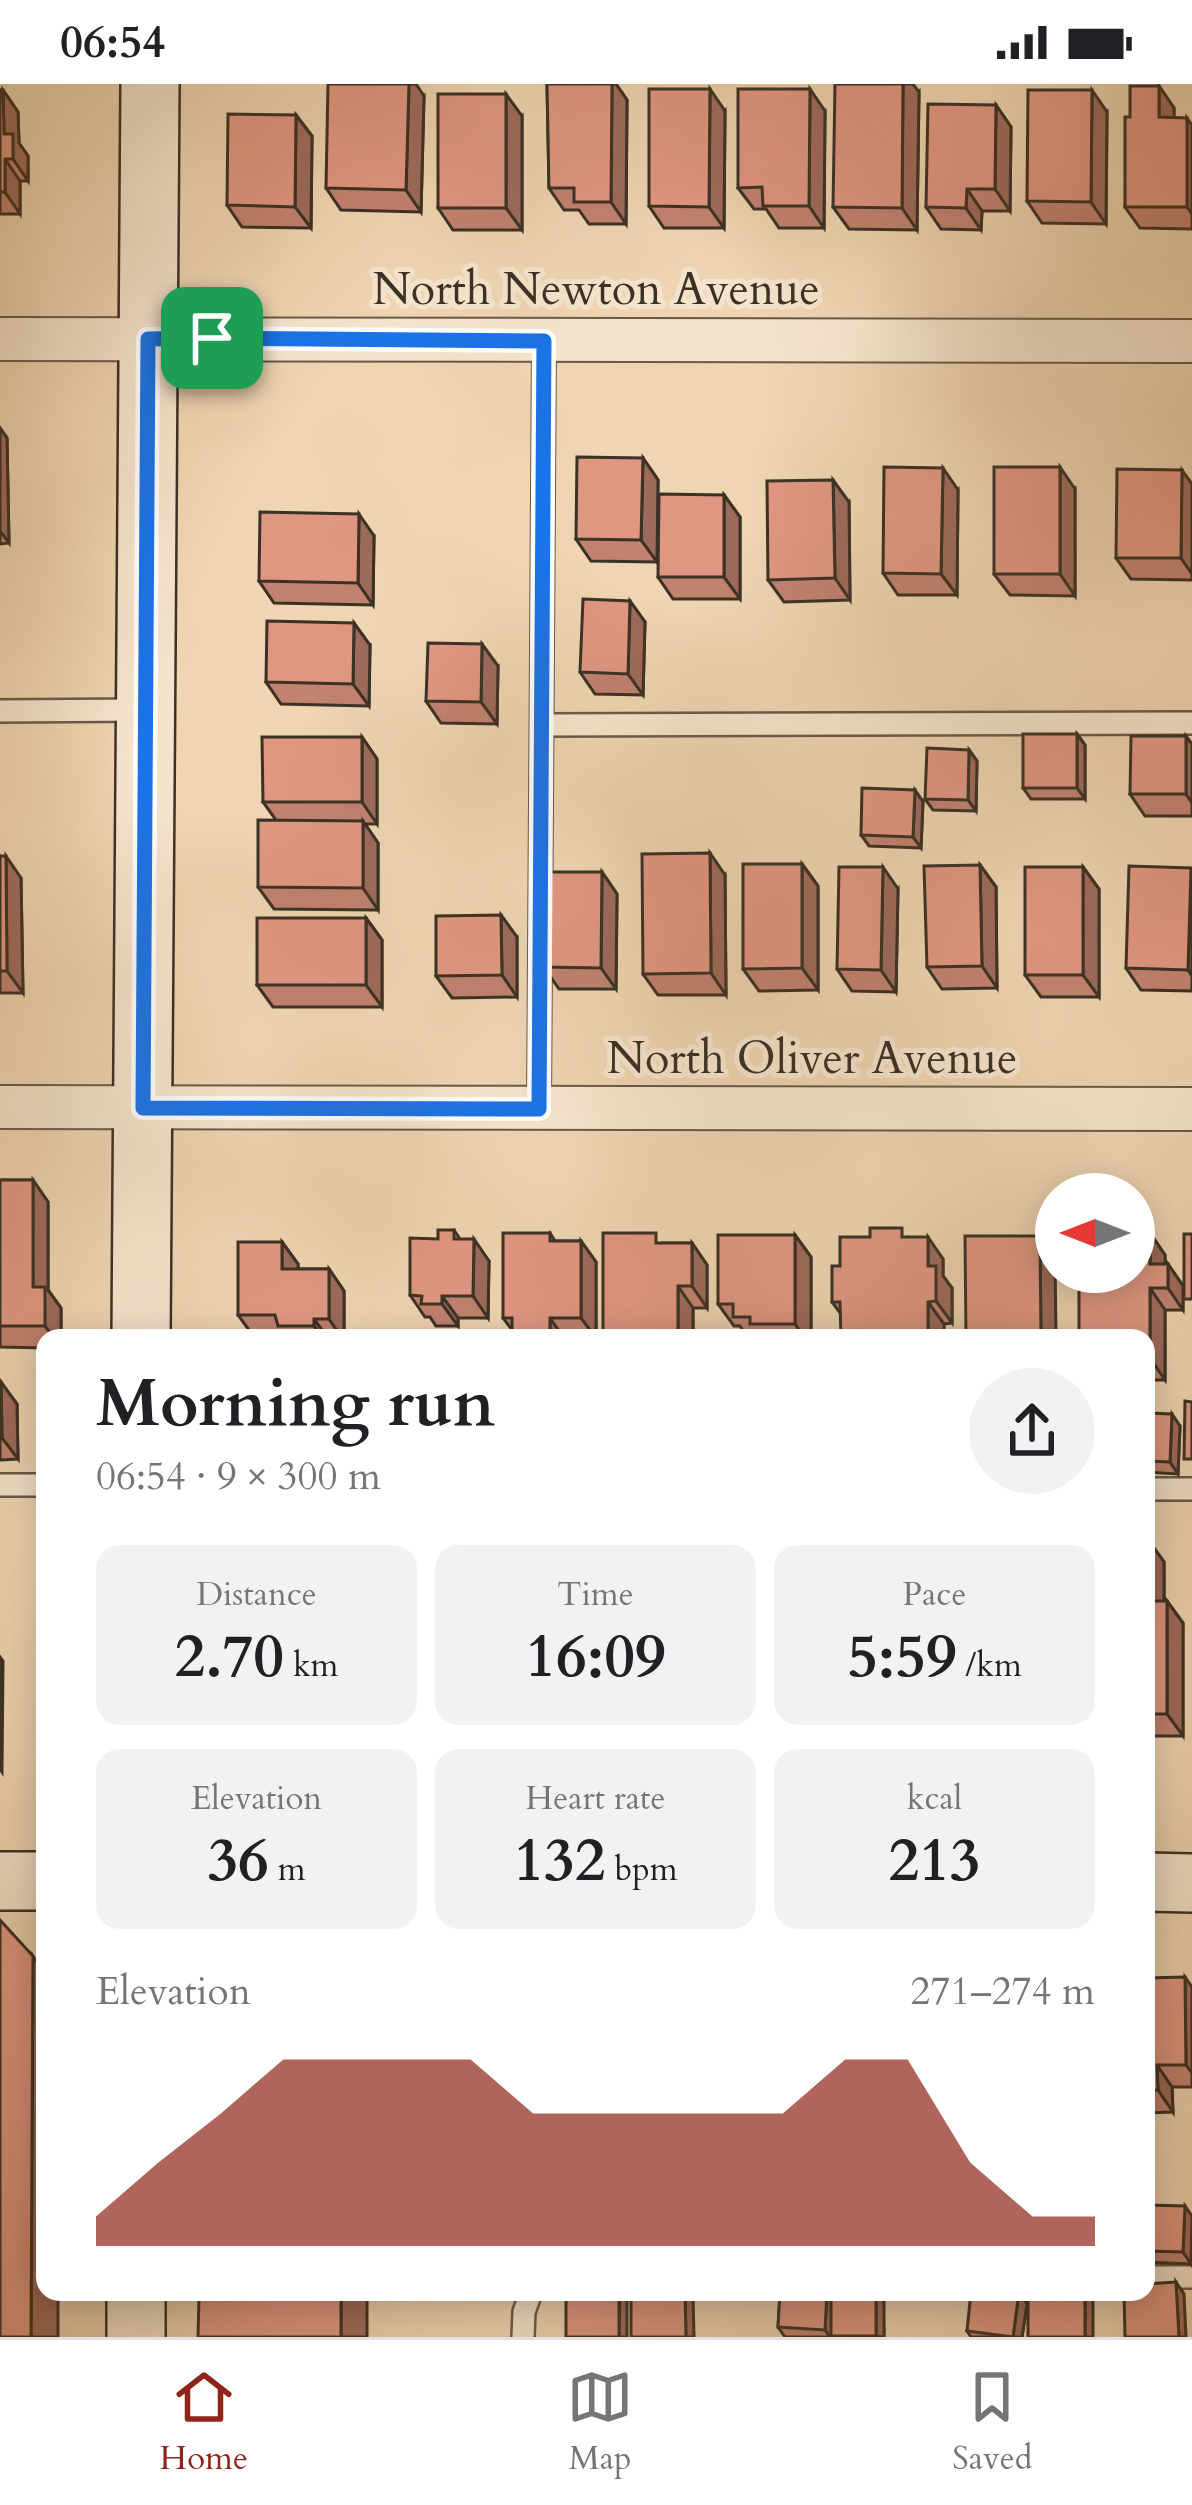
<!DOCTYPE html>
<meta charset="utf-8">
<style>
body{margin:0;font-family:Cardo,serif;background:#f2f2f2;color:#202124;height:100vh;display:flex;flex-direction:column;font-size:45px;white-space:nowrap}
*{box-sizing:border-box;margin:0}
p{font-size:39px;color:#757577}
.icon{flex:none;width:66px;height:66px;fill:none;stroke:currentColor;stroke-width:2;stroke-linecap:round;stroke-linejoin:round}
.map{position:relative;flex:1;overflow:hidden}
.details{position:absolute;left:36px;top:1245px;width:1119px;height:972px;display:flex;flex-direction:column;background:#fff;border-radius:24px;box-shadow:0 6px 30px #0003}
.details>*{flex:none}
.needle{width:78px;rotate:270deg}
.buttons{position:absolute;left:1035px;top:1089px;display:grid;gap:24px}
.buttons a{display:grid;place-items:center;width:120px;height:120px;border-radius:50%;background:#fff;box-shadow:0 6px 30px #0003;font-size:60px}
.pin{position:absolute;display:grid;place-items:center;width:102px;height:102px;color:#fff;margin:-51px;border-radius:24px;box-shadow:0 6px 18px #0006}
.round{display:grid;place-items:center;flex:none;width:126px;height:126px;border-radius:63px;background:#f2f2f2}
.summary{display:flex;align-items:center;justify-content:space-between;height:204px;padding:0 60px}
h1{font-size:66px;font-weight:600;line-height:90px}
.metrics{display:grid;grid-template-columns:repeat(3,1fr);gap:18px;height:204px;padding:12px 60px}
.metrics div{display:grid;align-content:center;border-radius:24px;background:#f2f2f2;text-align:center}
.metrics b{font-size:60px;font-weight:600}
.metrics small{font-size:33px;font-weight:400}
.metrics p{font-size:33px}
.chart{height:336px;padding:24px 60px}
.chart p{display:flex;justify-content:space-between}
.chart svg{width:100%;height:216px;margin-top:12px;fill:#8f2418;opacity:.7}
.status{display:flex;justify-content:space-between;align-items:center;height:84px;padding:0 60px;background:#fff;direction:ltr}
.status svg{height:33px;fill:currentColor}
.tab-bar{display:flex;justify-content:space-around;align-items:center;height:168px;border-top:3px solid #e0e0e0;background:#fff;font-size:33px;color:#757577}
.tab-bar a{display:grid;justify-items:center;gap:6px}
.tab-bar .selected{color:#8f2418}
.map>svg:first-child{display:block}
</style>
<div class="status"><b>06:54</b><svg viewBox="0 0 49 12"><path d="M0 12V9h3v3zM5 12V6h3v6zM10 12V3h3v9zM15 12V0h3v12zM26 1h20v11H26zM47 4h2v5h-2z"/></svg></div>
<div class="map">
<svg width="1192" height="2253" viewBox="0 0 1192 2253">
<rect width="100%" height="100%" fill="#efd5b2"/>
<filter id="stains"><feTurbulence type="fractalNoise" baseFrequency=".00167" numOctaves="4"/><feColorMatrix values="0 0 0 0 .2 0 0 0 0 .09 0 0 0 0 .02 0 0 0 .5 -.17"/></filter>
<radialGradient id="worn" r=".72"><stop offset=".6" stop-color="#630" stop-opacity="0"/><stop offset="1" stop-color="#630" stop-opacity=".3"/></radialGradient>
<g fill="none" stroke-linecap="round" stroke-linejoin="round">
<!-- lane casing -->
<g stroke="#685a48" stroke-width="26">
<path id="lane" d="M 0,627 L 143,626
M 542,641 L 1192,639
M 539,1025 L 544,257
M 0,1401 L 45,1401
M 1146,1405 L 1192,1405
M 1146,2193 L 1192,2193
M 523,2253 L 524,2228 L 531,2208"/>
</g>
<!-- street casing -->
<g stroke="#685a48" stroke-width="46">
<path id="street" d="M 0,255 L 1192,257
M 0,1023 L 1192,1025"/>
</g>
<!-- secondary casing -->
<g stroke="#3b3124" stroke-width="62">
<path id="secondary" d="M 141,1254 L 150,0
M 0,1797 L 45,1797
M 1146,1798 L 1192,1799
M 136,2253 L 136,2208"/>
</g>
<!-- lane -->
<use href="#lane" stroke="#f5e4cd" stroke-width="21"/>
<!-- street -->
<use href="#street" stroke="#f5e4cd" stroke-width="42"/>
<!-- secondary -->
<use href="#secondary" stroke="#f5e4cd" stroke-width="57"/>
</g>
<!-- wall -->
<path fill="#c18270" stroke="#3b3124" stroke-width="3" d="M 547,0 L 616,0 L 627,16 L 626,140 L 589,140 L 579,126 L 564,126 L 549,104 Z
M 1159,2 L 1174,24 L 1174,33 L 1192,41 L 1192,145 L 1140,144 L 1125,123 L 1130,33 Z
M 0,6 L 3,6 L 18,28 L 19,59 L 28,72 L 28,97 L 20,97 L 20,130 L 0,130 Z
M 919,8 L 917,146 L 849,145 L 833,123 Z
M 424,12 L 421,128 L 341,126 L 326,104 Z
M 996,21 L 1011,43 L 1010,127 L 982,127 L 981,146 L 941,145 L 926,123 Z
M 725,27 L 724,144 L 664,144 L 649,122 Z
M 825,27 L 824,144 L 779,144 L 766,125 L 754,125 L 738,104 Z
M 1107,28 L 1106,140 L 1042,139 L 1027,117 Z
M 296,31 L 312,52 L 311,144 L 242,143 L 227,121 Z
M 522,32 L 522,146 L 453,146 L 438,124 Z
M 0,344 L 7,354 L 9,459 L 0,460 Z
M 643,374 L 658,396 L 657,478 L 591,477 L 576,455 Z
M 1192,400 L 1192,496 L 1131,495 L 1116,474 Z
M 1075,405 L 1075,512 L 1010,511 L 994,490 Z
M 958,406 L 957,511 L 898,511 L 883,489 Z
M 724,411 L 740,433 L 740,515 L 673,515 L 658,493 Z
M 849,418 L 850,516 L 784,518 L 768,496 Z
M 374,452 L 373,521 L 274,519 L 259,497 Z
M 630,517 L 645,538 L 643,611 L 595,610 L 580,588 Z
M 370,561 L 369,622 L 281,620 L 266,598 Z
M 498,582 L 497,640 L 441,639 L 426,617 Z
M 1077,650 L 1085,661 L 1085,715 L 1031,715 L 1023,704 Z
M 362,653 L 377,675 L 377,740 L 365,740 L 378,759 L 378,826 L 274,825 L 258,803 L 276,736 L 263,718 Z
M 1192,660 L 1192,732 L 1145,732 L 1130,710 Z
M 969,666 L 977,677 L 976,727 L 933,726 L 925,715 Z
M 915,706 L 923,718 L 921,764 L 869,762 L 861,751 Z
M 0,772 L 21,794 L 23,909 L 0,909 Z
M 802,780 L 818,802 L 818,906 L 759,907 L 743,885 Z
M 980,781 L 996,803 L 997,904 L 942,905 L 927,883 Z
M 1083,783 L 1099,805 L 1099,913 L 1041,913 L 1025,891 Z
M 1192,786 L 1192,907 L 1141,906 L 1126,884 Z
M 602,788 L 617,810 L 616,905 L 559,905 L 544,883 Z
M 725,791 L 726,911 L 658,911 L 643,890 Z
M 898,805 L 896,908 L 852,907 L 837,885 Z
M 366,834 L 382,856 L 382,923 L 273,923 L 257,901 Z
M 517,853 L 517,913 L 452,914 L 436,892 Z
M 0,1096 L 33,1096 L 48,1118 L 48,1206 L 61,1224 L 61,1254 L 45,1254 L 45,1264 L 0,1263 Z
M 454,1146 L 460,1155 L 489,1177 L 488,1234 L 458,1234 L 458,1242 L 436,1242 L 430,1233 L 425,1233 L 410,1211 L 438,1155 Z
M 550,1149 L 555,1157 L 581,1157 L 596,1178 L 596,1254 L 512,1254 L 512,1246 L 503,1234 Z
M 1150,1149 L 1165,1171 L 1165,1180 L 1168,1180 L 1183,1202 L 1183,1226 L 1165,1226 L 1165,1296 L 1146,1296 Z
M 795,1151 L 811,1173 L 811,1254 L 748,1254 L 740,1242 L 734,1242 L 718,1220 Z
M 908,1153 L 943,1175 L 943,1192 L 952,1204 L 952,1239 L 944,1240 L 944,1254 L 840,1229 L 832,1218 L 840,1182 Z
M 282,1158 L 298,1180 L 298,1185 L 329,1185 L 344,1207 L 344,1254 L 254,1253 L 238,1231 Z
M 663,1159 L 692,1159 L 707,1181 L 707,1224 L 693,1224 L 693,1254 Z
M 0,1298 L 17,1320 L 18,1375 L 0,1376 Z
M 1146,1329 L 1180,1342 L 1178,1390 L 1146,1388 Z
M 1146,1457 L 1149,1457 L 1164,1478 L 1164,1517 L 1167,1517 L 1183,1539 L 1183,1652 L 1146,1652 Z
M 1146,1894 L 1192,1903 L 1192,2003 L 1172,2003 L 1173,2028 L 1146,2029 Z
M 1146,2121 L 1192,2132 L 1191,2180 L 1146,2178 Z
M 780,2208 L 883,2208 L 884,2253 L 785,2253 L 778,2243 Z
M 1027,2220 L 1022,2253 L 971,2253 L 967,2247 Z"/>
<!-- shaded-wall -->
<path fill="#9d6a5b" stroke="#3b3124" stroke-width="3" d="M 409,0 L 416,0 L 424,12 L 421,128 L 406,106 Z
M 612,0 L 616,0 L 627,16 L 626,140 L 611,118 Z
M 903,0 L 913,0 L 919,8 L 917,146 L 902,124 Z
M 1159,2 L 1174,24 L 1174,55 L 1159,33 Z
M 710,5 L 725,27 L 724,144 L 709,123 Z
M 810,5 L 825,27 L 824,144 L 809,122 Z
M 3,6 L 18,28 L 19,59 L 28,72 L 28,97 L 13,75 L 4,50 Z
M 1092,6 L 1107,28 L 1106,140 L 1091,118 Z
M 506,10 L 522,32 L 522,146 L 506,124 Z
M 996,21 L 1011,43 L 1010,127 L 995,105 Z
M 296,31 L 312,52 L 311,144 L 295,123 Z
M 1187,34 L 1192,41 L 1192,130 L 1187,123 Z
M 5,75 L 20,97 L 20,130 L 5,108 Z
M 967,105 L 982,127 L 981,146 L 966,124 Z
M 0,344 L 7,354 L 9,459 L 0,447 Z
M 643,374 L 658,396 L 657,478 L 641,456 Z
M 1060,383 L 1075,405 L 1075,512 L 1060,490 Z
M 943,384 L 958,406 L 957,511 L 941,490 Z
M 1182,386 L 1192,400 L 1192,490 L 1181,474 Z
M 833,396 L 849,418 L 850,516 L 835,494 Z
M 724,411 L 740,433 L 740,515 L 724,493 Z
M 359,430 L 374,452 L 373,521 L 358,499 Z
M 630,517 L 645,538 L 643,611 L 628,590 Z
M 354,539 L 370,561 L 369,622 L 353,600 Z
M 482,560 L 498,582 L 497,640 L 481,618 Z
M 1077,650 L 1085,661 L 1085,715 L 1077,704 Z
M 1186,652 L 1192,660 L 1192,719 L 1186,710 Z
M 362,653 L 377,675 L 377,740 L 362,718 Z
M 969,666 L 977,677 L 976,727 L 968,716 Z
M 915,706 L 923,718 L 921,764 L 913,753 Z
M 363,737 L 378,759 L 378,826 L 363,804 Z
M 710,769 L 725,791 L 726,911 L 711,889 Z
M 6,772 L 21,794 L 23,909 L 7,887 Z
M 802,780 L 818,802 L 818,906 L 802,884 Z
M 980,781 L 996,803 L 997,904 L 982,882 Z
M 883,783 L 898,805 L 896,908 L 881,886 Z
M 1083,783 L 1099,805 L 1099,913 L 1083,891 Z
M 1191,784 L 1192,786 L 1192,892 L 1188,886 Z
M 602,788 L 617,810 L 616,905 L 601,884 Z
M 501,831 L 517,853 L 517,913 L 502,891 Z
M 366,834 L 382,856 L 382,923 L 366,901 Z
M 33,1096 L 48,1118 L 48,1206 L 61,1224 L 61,1254 L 54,1254 L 45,1242 L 33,1203 Z
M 1150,1149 L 1165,1171 L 1165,1202 L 1150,1180 Z
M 795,1151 L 811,1173 L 811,1254 L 805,1254 L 795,1240 Z
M 1040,1152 L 1055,1173 L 1056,1254 L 1041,1254 Z
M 928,1153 L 943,1175 L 943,1192 L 952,1204 L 952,1239 L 936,1217 L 928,1182 Z
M 474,1155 L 489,1177 L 488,1234 L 473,1212 Z
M 581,1157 L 596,1178 L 596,1254 L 581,1234 Z
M 282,1158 L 298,1180 L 298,1207 L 282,1185 Z
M 692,1159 L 707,1181 L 707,1224 L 692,1202 Z
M 1168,1180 L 1183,1202 L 1183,1226 L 1168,1204 Z
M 329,1185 L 344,1207 L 344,1254 L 342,1254 L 329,1235 Z
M 678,1202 L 693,1224 L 693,1254 L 678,1254 Z
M 1150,1204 L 1165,1226 L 1165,1296 L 1150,1274 Z
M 442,1212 L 458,1234 L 458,1242 L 442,1220 Z
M 928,1218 L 944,1240 L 944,1254 L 928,1254 Z
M 550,1234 L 564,1254 L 550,1254 Z
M 314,1235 L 328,1254 L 323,1254 L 314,1242 Z
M 1,1298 L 17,1320 L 18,1375 L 2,1354 Z
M 1172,1330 L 1180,1342 L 1178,1390 L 1170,1378 Z
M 1149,1457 L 1164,1478 L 1164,1539 L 1149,1517 Z
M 1167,1517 L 1183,1539 L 1183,1652 L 1167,1630 Z
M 0,1573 L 3,1577 L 2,1688 L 0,1685 Z
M 33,1872 L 45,1890 L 45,2208 L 58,2208 L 58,2253 L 31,2253 Z
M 1185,1893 L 1192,1903 L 1192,1989 L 1186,1981 Z
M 1157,1981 L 1172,2003 L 1173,2028 L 1158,2006 Z
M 1185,2122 L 1192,2132 L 1191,2180 L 1183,2168 Z
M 1176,2198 L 1184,2210 L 1186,2253 L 1179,2253 Z
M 341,2208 L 367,2208 L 367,2253 L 341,2253 Z
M 620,2208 L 627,2218 L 627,2253 L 619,2253 Z
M 685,2208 L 690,2208 L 693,2212 L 694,2253 L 686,2253 Z
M 827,2208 L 834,2208 L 833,2252 L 830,2253 L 825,2246 Z
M 876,2208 L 883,2208 L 884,2210 L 884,2253 L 876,2252 Z
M 1019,2208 L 1027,2220 L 1022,2253 L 1013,2253 Z
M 1085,2208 L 1089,2208 L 1093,2214 L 1093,2253 L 1085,2253 Z"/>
<!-- building -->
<path fill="#e09782" stroke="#3b3124" stroke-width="3" d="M 328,0 L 409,0 L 406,106 L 326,104 Z
M 547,0 L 612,0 L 611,118 L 574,118 L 574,104 L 549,104 Z
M 835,0 L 903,0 L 902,124 L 833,123 Z
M 1130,2 L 1159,2 L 1159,33 L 1187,34 L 1187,123 L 1125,123 L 1125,33 L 1130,33 Z
M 649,5 L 710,5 L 709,123 L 649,122 Z
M 738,5 L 810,5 L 809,122 L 763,122 L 762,103 L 738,104 Z
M 0,6 L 3,6 L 4,50 L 13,50 L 13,75 L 5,75 L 5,108 L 0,108 Z
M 1028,6 L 1092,6 L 1091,118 L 1027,117 Z
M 438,10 L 506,10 L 506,124 L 438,124 Z
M 928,20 L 996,21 L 995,105 L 967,105 L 966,124 L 926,123 Z
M 228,30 L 296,31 L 295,123 L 227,121 Z
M 577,373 L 643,374 L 641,456 L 576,455 Z
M 884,383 L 943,384 L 941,490 L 883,489 Z
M 994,383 L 1060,383 L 1060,490 L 994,490 Z
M 1117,385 L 1182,386 L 1181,474 L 1116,474 Z
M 833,396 L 835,494 L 768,496 L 767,397 Z
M 659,410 L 724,411 L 724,493 L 658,493 Z
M 260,428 L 359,430 L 358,499 L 259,497 Z
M 583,515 L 630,517 L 628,590 L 580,588 Z
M 267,537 L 354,539 L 353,600 L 266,598 Z
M 428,559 L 482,560 L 481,618 L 426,617 Z
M 1023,650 L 1077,650 L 1077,704 L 1023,704 Z
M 1131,652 L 1186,652 L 1186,710 L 1130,710 Z
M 262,653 L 362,653 L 362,718 L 263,718 Z
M 927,664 L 969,666 L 968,716 L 925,715 Z
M 862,704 L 915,706 L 913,753 L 861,751 Z
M 258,736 L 363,737 L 363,804 L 258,803 Z
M 710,769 L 711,889 L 643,890 L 642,770 Z
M 0,772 L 6,772 L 7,887 L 0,887 Z
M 743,780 L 802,780 L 802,884 L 743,885 Z
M 980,781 L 982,882 L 927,883 L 924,782 Z
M 1129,782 L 1191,784 L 1188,886 L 1126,884 Z
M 839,783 L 883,783 L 881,886 L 837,885 Z
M 1025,783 L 1083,783 L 1083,891 L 1025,891 Z
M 544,788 L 602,788 L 601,884 L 544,883 Z
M 501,831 L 502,891 L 436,892 L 436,832 Z
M 257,834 L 366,834 L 366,901 L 257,901 Z
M 0,1096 L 33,1096 L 33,1203 L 45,1203 L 45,1242 L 0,1242 Z
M 870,1144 L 902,1144 L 902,1153 L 928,1153 L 928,1182 L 936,1182 L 936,1217 L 928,1218 L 928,1254 L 841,1254 L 840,1218 L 832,1218 L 832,1182 L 840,1182 L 840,1153 L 870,1153 Z
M 438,1146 L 454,1146 L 454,1155 L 474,1155 L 473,1212 L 442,1212 L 442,1220 L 421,1220 L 422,1212 L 410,1211 L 410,1154 L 438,1155 Z
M 503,1149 L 550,1149 L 550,1157 L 581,1157 L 581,1234 L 550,1234 L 550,1254 L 512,1254 L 512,1234 L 503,1234 Z
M 603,1149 L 656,1149 L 656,1159 L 692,1159 L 692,1202 L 678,1202 L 678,1254 L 603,1254 Z
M 1134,1149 L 1150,1149 L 1150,1180 L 1168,1180 L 1168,1204 L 1150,1204 L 1150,1274 L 1146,1274 L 1146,1254 L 1079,1254 L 1079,1188 L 1134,1188 Z
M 1184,1150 L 1192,1150 L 1192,1215 L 1184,1215 Z
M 718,1151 L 795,1151 L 795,1240 L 750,1240 L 750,1233 L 733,1233 L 733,1220 L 718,1220 Z
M 965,1152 L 1040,1152 L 1041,1254 L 966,1254 Z
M 238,1158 L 282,1158 L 282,1185 L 329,1185 L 329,1235 L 314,1235 L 314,1242 L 278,1242 L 275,1231 L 238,1231 Z
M 0,1298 L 1,1298 L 2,1354 L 0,1354 Z
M 1185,1317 L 1192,1318 L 1192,1375 L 1184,1375 Z
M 1146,1329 L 1172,1330 L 1170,1378 L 1146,1377 Z
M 1146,1457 L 1149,1457 L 1149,1517 L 1167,1517 L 1167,1630 L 1146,1630 Z
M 0,1836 L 33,1872 L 31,2253 L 0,2253 Z
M 1185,1893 L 1186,1981 L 1157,1981 L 1158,2006 L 1146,2007 L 1146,1894 Z
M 1146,2121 L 1185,2122 L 1183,2168 L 1146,2167 Z
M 1176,2198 L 1179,2253 L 1125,2253 L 1124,2208 L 1146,2208 L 1146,2200 Z
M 191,2208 L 341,2208 L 341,2253 L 198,2253 L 199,2213 L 191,2213 Z
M 566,2208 L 619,2208 L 619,2253 L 566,2253 Z
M 631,2208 L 685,2208 L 686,2253 L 631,2253 Z
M 780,2208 L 827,2208 L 825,2246 L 778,2243 Z
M 831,2208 L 876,2208 L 876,2252 L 831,2252 Z
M 971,2208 L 1019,2208 L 1013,2253 L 967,2247 Z
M 1028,2208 L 1085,2208 L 1085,2253 L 1028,2253 Z"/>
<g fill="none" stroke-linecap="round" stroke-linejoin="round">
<!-- route casing -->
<g stroke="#fff" stroke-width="24">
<path id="route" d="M 212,254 L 544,257 L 539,1025 L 143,1024 L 148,255 Z"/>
</g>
<!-- route -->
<use href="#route" stroke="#1a73e8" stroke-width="15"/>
</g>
<g text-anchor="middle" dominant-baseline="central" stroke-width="10" stroke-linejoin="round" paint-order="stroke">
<!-- street labels -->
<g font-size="45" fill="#3b3124" stroke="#f5e4cd">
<text x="596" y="205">North Newton Avenue</text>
<text x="812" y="974">North Oliver Avenue</text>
</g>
</g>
<rect width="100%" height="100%" filter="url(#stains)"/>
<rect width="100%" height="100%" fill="url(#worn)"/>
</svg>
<div class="buttons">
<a><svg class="needle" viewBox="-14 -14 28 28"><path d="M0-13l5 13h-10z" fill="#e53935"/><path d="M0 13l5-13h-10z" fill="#757577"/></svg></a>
</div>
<div class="pin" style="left:212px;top:254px;background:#1e9e55"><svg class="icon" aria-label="arrive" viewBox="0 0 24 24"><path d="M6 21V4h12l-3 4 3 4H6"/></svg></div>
<section class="details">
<div class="summary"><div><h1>Morning run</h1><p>06:54 · 9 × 300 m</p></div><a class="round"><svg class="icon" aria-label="share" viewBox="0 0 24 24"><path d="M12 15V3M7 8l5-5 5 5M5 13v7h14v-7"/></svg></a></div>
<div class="metrics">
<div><p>Distance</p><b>2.70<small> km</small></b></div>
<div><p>Time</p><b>16:09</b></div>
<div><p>Pace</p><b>5:59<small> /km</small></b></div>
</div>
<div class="metrics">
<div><p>Elevation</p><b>36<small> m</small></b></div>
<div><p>Heart rate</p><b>132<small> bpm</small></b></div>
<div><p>kcal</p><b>213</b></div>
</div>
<div class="chart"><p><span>Elevation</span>271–274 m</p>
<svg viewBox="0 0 160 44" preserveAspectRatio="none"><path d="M0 44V38L10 27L20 17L30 6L40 6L50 6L60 6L70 17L80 17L90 17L100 17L110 17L120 6L130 6L140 27L150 38L160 38V44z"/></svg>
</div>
</section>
</div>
<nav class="tab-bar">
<a class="selected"><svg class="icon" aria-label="home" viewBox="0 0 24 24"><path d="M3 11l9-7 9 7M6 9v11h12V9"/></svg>Home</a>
<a><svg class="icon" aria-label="map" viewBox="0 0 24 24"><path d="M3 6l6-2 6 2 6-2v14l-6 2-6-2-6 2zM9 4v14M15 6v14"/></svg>Map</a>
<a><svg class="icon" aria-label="saved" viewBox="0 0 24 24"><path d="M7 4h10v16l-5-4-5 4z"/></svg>Saved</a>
</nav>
